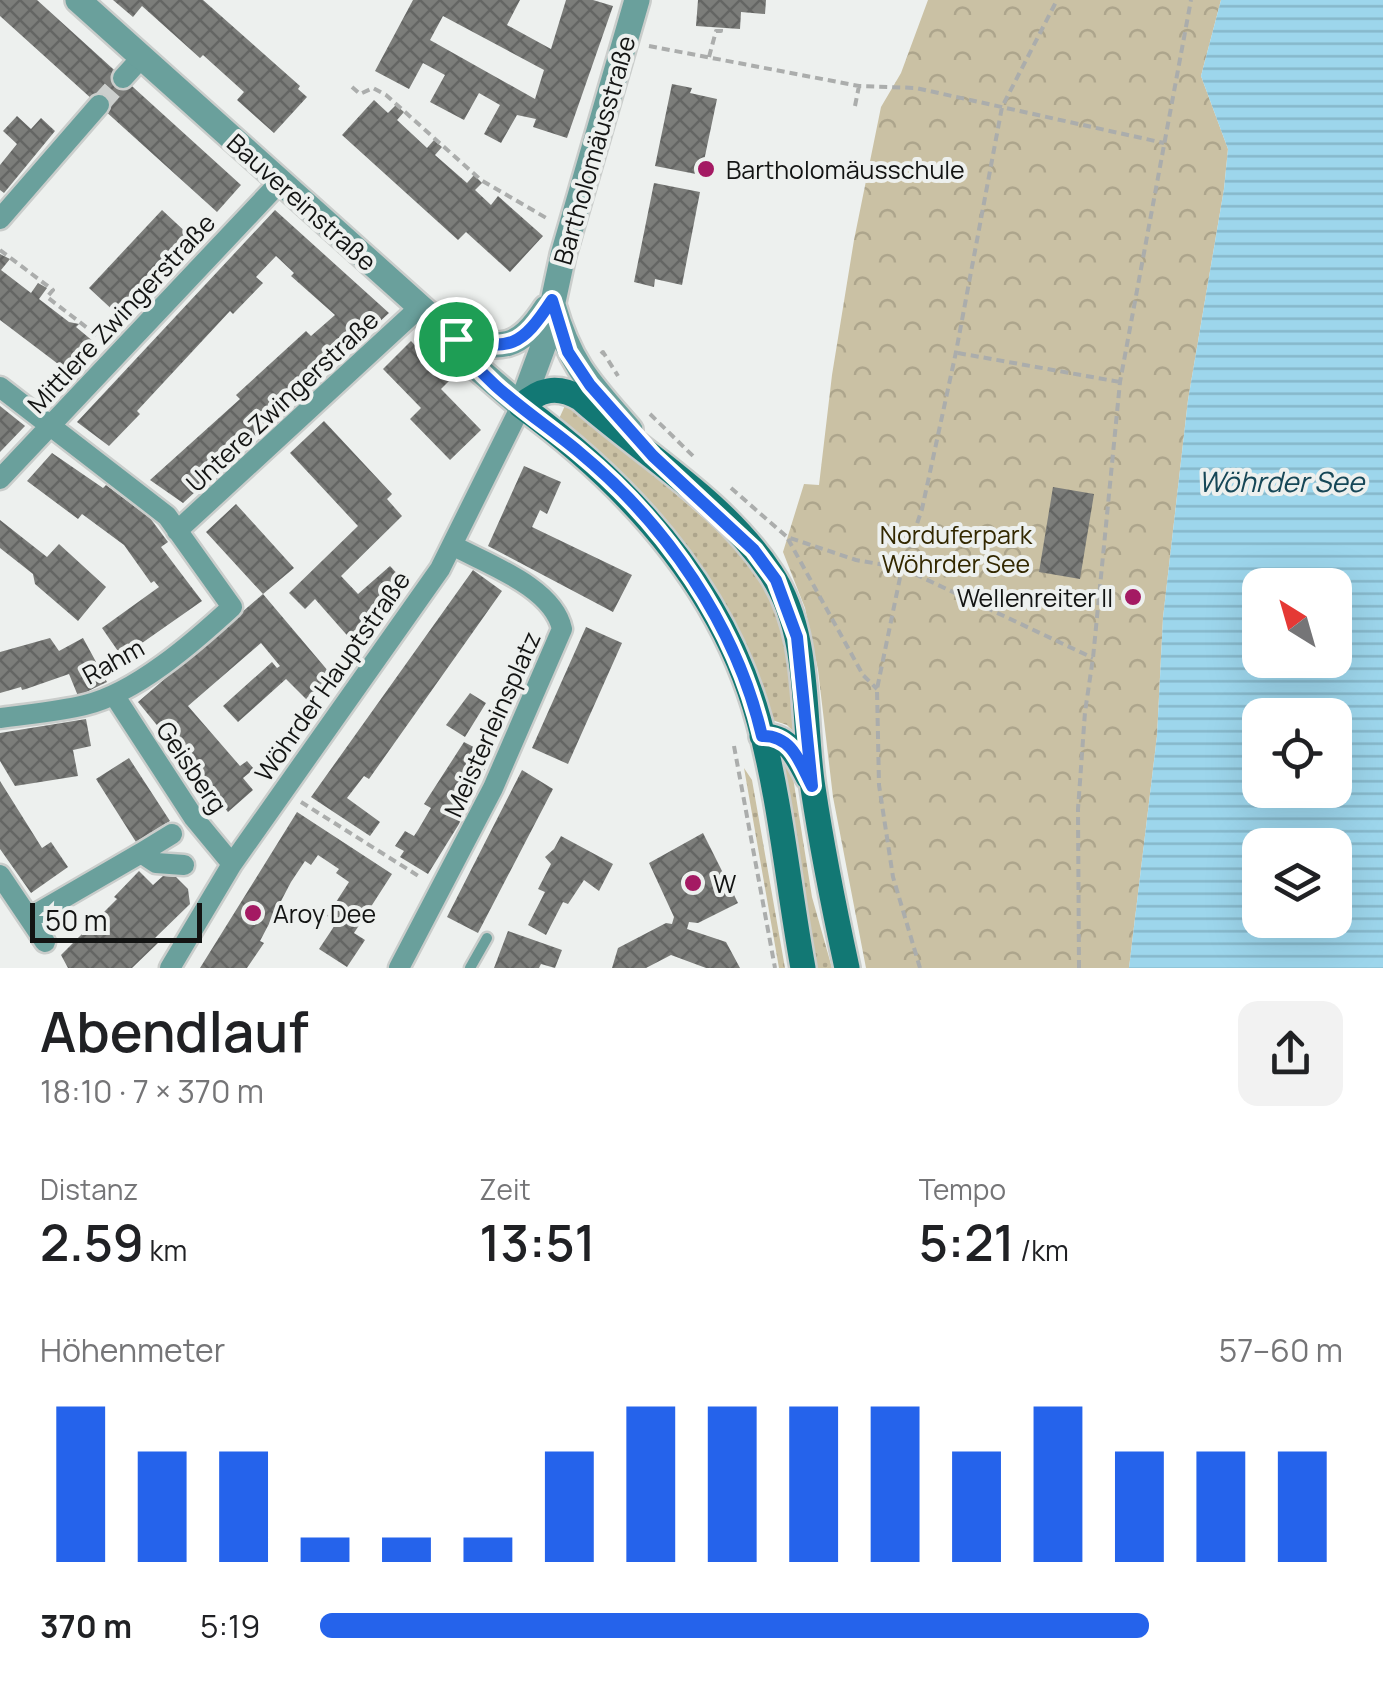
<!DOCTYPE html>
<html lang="de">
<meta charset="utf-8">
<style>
body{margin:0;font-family:Manrope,sans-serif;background:#f2f2f2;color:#202124;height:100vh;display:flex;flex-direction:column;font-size:38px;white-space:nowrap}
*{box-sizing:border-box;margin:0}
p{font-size:32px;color:#757577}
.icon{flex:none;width:55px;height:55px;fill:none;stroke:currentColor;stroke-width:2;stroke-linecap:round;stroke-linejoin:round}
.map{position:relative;height:968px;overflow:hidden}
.sheet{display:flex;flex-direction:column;background:#fff;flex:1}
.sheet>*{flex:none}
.needle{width:65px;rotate:323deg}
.buttons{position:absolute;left:1242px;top:568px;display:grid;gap:20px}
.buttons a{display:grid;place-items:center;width:110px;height:110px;border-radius:20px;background:#fff;box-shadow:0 10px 40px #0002;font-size:50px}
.scale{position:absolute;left:30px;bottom:25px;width:172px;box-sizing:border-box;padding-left:10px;border:5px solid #131413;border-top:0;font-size:28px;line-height:35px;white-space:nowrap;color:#131413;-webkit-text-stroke:8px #edf0ee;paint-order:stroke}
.pin{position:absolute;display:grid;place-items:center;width:85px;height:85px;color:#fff;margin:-42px;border:5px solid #fff;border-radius:50%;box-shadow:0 2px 10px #0007}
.round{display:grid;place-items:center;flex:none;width:105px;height:105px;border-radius:20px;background:#f2f2f2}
.headline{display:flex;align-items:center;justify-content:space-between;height:170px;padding:0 40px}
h1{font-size:55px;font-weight:600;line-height:75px}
.stats{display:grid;grid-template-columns:repeat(3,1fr);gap:15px;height:170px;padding:10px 40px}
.stats div{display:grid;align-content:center}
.stats b{font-size:50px;font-weight:600}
.stats small{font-size:28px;font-weight:400}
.stats p{font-size:28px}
.chart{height:280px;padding:20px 40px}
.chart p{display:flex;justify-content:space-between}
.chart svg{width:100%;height:180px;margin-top:10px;stroke:#2563eb;stroke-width:6}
ul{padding:0 40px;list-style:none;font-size:32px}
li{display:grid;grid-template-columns:160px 120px 1fr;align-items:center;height:75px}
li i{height:25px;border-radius:12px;background:#2563eb}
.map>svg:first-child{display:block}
</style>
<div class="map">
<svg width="1383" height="968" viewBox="0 0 1383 968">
<defs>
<pattern id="grass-dots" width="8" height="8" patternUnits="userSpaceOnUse" patternTransform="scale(2.5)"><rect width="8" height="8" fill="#cac1a4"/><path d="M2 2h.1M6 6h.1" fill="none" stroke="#ada58c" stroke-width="1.8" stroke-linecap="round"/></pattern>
<pattern id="park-crowns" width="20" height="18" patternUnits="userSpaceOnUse" patternTransform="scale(2.5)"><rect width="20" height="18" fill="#cac1a4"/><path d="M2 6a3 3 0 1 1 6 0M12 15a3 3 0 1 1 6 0" fill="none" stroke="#ada58c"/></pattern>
<pattern id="water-rules" width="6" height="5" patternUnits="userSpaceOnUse" patternTransform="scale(2.5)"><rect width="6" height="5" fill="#9dd6ec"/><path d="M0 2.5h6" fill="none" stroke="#86b7ca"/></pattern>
<pattern id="building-cross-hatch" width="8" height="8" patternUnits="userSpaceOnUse" patternTransform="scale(2.5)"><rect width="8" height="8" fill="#7c7d7a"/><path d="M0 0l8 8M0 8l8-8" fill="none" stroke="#646563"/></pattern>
</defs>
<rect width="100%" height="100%" fill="#edf0ee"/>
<!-- grass -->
<path fill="url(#grass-dots)" d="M 568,399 L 726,538 L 770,593 L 787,641 L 798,736 L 787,725 L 766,718 L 733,631 L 558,421 Z
M 781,758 L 786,758 L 791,765 L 812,897 L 832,968 L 811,968 L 778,762 Z
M 744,768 L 752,780 L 785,968 L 779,968 Z"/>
<!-- park -->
<path fill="url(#park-crowns)" d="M 928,0 L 1221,0 L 1201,76 L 1228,149 L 1224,189 L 1188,400 L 1163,618 L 1157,736 L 1129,968 L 866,968 L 833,797 L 818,670 L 805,608 L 783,552 L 804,484 L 819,485 L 832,375 L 854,240 L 881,107 L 901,73 Z"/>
<!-- water -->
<path fill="url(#water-rules)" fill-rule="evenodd" d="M 1221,0 L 1383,0 L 1383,968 L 1129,968 L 1157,736 L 1163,618 L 1188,400 L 1224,189 L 1228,149 L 1201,76 ZM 1260,585 L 1335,585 L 1335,660 L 1260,660 ZM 1260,715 L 1335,715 L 1335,790 L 1260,790 ZM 1260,845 L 1335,845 L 1335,920 L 1260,920 Z"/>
<!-- building -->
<path fill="url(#building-cross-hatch)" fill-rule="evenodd" d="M 0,0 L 37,0 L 241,185 L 217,212 L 0,16 Z
M 113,0 L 203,0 L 300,86 L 298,89 L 307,97 L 274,133 L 237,100 L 244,92 L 203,55 L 200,58 L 142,6 L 133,17 Z
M 413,0 L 520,0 L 507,25 L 551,49 L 566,0 L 593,0 L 613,6 L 567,138 L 533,127 L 536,119 L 517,115 L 501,143 L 484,134 L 500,105 L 479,93 L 464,120 L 430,102 L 445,75 L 423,63 L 409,89 L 375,71 ZM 443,16 L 544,70 L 535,99 L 430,40 Z
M 698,0 L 766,0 L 765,14 L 741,12 L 740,29 L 696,26 Z
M 672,84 L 692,88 L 690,93 L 717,99 L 701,175 L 655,166 Z
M 374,100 L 388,113 L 396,105 L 404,112 L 397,120 L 427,148 L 434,140 L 442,147 L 435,155 L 467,183 L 474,175 L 482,183 L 475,190 L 491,205 L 498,196 L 543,236 L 510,272 L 466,232 L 458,240 L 342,135 Z
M 17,116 L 31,129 L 41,118 L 55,131 L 4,193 L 0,190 L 0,165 L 17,144 L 3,131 Z
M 654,183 L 700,192 L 682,285 L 655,279 L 654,287 L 634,282 Z
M 162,210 L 190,236 L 117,314 L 89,288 Z
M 275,210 L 389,313 L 183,503 L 150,480 L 240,399 L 236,395 L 306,331 L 311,336 L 335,315 L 291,276 L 294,273 L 276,256 L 256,277 L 263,283 L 233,314 L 230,311 L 137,411 L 140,414 L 109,446 L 77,422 Z
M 0,254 L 10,259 L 1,270 L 31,293 L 38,283 L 47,288 L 39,299 L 69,322 L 79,324 L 76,327 L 94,342 L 70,373 L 0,320 Z
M 411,341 L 449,381 L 441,389 L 481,430 L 450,460 L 410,419 L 421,408 L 383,369 Z
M 0,406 L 25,426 L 0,452 Z
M 324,421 L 392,494 L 387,499 L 402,516 L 341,576 L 358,594 L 390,566 L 403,580 L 377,609 L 380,612 L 367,624 L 370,627 L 353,642 L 315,599 L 305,609 L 289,593 L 358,526 L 290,453 Z
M 52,453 L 103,488 L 106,485 L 150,518 L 168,542 L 161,547 L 202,601 L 122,657 L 102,628 L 159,587 L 154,581 L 151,583 L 124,545 L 82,514 L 78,519 L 27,481 Z
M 524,466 L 561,482 L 547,514 L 540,510 L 532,527 L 632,575 L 613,612 L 488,546 Z
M 1053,487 L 1094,494 L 1080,579 L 1039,572 Z
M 236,504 L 294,568 L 263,594 L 206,532 Z
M 0,520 L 47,557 L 59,544 L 106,587 L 78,621 L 35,584 L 33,574 L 0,548 Z
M 473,570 L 502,591 L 369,779 L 364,776 L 347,798 L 380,822 L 370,836 L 311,797 Z
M 263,594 L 334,678 L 308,701 L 286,679 L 238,722 L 223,706 L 272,662 L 277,668 L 280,666 L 261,643 L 188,706 L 240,766 L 247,761 L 254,769 L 243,778 L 253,790 L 228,812 L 138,702 Z
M 586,627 L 622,643 L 568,764 L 532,748 Z
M 50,638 L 59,651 L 83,638 L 107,682 L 78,696 L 69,674 L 26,689 L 22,690 L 21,687 L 0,693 L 0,652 Z
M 470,693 L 486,703 L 465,737 L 446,725 Z
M 86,719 L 91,746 L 73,750 L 78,776 L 15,786 L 0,761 L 0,733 Z
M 464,742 L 491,756 L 459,824 L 428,874 L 400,857 L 404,851 L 395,846 L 405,831 L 414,836 L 418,830 L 431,808 L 424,804 Z
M 129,758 L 170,821 L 136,842 L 96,779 Z
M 522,770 L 553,789 L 478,933 L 447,917 Z
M 0,781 L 42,848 L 51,842 L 68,867 L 31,893 L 0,849 Z
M 297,812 L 392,874 L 354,933 L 365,940 L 347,967 L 319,949 L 337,922 L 327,916 L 349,882 L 336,873 L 339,869 L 318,855 L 311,865 L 305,861 L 291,882 L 260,941 L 264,943 L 247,968 L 200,968 Z
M 703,833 L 738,903 L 698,923 L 689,922 L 687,929 L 726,942 L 740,968 L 706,968 L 671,955 L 646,968 L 612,968 L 618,948 L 666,923 L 672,924 L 674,917 L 649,863 Z
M 561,836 L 613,864 L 599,891 L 584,880 L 568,904 L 563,902 L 546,935 L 528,925 L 545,892 L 538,889 L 551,864 L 545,857 L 554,849 Z
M 139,871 L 153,885 L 163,876 L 176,877 L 188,889 L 190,904 L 155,938 L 159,942 L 132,968 L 68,968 L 61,955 L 117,899 L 114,897 Z
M 508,931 L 562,950 L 555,968 L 541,964 L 539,968 L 494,968 Z"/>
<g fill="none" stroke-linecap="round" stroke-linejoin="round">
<!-- minor-tunnel -->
<path stroke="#cccfcd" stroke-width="20" stroke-dasharray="20 10" stroke-linecap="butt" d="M 99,105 L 123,78"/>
<!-- service casing -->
<g stroke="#cacdcb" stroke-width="15">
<path id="service" d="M 470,968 L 487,938"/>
</g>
<!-- minor casing -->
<g stroke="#cacdcb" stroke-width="25">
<path id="minor" d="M 123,78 L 142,57
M 0,219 L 99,105
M 0,387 L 167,516 L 232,607 C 194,642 136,693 85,705 C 57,712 28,714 0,718
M 0,479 L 280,182
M 177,531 L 419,308
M 114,695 L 194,818 L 232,864
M 141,853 L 172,834
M 0,875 L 45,942
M 29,918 L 141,853 L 156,863 L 184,865
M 170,968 L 232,864 L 440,569 L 521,406
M 399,968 L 493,788 L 562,629 C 553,587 487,564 452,545"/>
</g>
<!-- tertiary casing -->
<g stroke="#cacdcb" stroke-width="30">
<path id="tertiary" d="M 78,0 L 456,339 L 470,362 L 521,406 L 544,344 L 563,255 L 637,0
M 553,305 C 570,365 591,385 630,430
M 456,339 C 503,349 518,351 546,308"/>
</g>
<!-- secondary casing -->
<g stroke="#cacdcb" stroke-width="30">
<path id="secondary" d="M 762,736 C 789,736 796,755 808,777
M 803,968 C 788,886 781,802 759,721 C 723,589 629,485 521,406 C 540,389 557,385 580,398 C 643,454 724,501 771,573 C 812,635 802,717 813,788 C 822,848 834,908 847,968"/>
</g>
<!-- path -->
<path stroke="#abadac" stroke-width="4" stroke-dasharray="8 5" stroke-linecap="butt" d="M 649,46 L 859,86 L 916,88 L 1164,143
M 709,57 L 716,31 L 721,31 L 721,28
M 352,87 L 360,94 L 373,88 L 386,95 L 481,180 L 548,219
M 855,106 L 859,86
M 0,250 L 53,290 L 47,297 L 103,340
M 958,353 L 1120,382
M 601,354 L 603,352 L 618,376
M 650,414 L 693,456
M 731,488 L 787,537 L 856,560 L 902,568 L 1093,658
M 788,539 L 863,675 L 877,689
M 734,746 L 775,968
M 301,802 L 420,877
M 920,968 L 893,877 L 879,785 L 877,689 L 902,568 L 922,509 L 956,352 L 1002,107 L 1057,0
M 1079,968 L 1078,809 L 1085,712 L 1093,658 L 1120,382 L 1191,0"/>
<!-- service -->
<use href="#service" stroke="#6aa09c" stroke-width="10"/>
<!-- minor -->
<use href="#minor" stroke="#6aa09c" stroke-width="20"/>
<!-- tertiary -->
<use href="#tertiary" stroke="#6aa09c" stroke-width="25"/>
<!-- secondary -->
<use href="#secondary" stroke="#127874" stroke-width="25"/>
</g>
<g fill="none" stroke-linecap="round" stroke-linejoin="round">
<!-- route casing -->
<g stroke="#fff" stroke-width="20">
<path id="route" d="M 552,300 L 568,352 L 590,385 L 653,456 L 754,550 L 776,580 L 797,637 L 812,786 C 800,763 792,735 762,736 C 736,625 666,524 579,452 C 536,416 485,387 456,339 C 511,351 521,347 552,300 Z"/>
</g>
<!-- route -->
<use href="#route" stroke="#2563eb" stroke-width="12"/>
</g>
<!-- markers -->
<g fill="#a41a63" stroke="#edf0ee" stroke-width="4">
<circle cx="706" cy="169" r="10"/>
<circle cx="1133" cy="597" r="10"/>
<circle cx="693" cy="883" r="10"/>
<circle cx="253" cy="913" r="10"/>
</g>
<g text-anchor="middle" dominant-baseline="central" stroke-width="8" stroke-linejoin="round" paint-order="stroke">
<!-- street labels -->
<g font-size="25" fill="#131413" stroke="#edf0ee">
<text transform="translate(594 150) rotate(-74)">Bartholomäusstraße</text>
<text transform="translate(302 202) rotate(42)">Bauvereinstraße</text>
<text transform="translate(121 313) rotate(-47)">Mittlere Zwingerstraße</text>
<text transform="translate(282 401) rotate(-43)">Untere Zwingerstraße</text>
<text transform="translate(113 661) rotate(-29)">Rahm</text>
<text transform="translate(332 676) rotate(-55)">Wöhrder Hauptstraße</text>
<text transform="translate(492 724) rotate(-66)">Meisterleinsplatz</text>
<text transform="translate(192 767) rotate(56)">Geisberg</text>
</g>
<!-- poi labels -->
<g font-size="25" fill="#131413" stroke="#edf0ee" text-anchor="start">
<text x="726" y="169">Bartholomäusschule</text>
<text x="1113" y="597" text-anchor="end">Wellenreiter II</text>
<text x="713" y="883">W</text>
<text x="273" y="913">Aroy Dee</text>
</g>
<!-- park labels -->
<g font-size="25" fill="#332800" stroke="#edf0ee">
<text x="956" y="534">Norduferpark<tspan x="956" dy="29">Wöhrder See</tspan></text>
</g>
<!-- water labels -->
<g font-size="28" font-style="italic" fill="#164757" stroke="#edf0ee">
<text x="1281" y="481">Wöhrder See</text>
</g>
</g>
</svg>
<div class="buttons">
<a><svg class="needle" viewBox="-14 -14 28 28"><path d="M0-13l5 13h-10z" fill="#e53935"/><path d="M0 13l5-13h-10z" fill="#757577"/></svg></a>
<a><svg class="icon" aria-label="locate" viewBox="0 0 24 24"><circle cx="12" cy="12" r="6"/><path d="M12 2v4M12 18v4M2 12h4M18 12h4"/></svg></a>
<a><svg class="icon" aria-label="layers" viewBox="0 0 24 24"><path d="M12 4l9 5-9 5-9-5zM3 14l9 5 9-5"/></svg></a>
</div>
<div class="scale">50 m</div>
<div class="pin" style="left:456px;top:339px;background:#1e9e55"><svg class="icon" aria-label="arrive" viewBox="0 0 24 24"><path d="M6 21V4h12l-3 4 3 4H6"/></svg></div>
</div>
<section class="sheet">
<div class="headline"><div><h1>Abendlauf</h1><p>18:10 · 7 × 370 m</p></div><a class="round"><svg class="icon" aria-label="share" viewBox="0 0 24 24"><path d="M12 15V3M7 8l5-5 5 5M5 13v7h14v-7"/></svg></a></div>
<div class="stats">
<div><p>Distanz</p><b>2.59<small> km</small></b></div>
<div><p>Zeit</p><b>13:51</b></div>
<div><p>Tempo</p><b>5:21<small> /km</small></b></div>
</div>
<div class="chart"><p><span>Höhenmeter</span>57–60 m</p>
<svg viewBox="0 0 160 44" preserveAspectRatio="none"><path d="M5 44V6M15 44V17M25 44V17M35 44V38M45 44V38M55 44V38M65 44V17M75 44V6M85 44V6M95 44V6M105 44V6M115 44V17M125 44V6M135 44V17M145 44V17M155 44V17"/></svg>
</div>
<ul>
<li><b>370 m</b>5:19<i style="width:81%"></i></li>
</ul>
</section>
